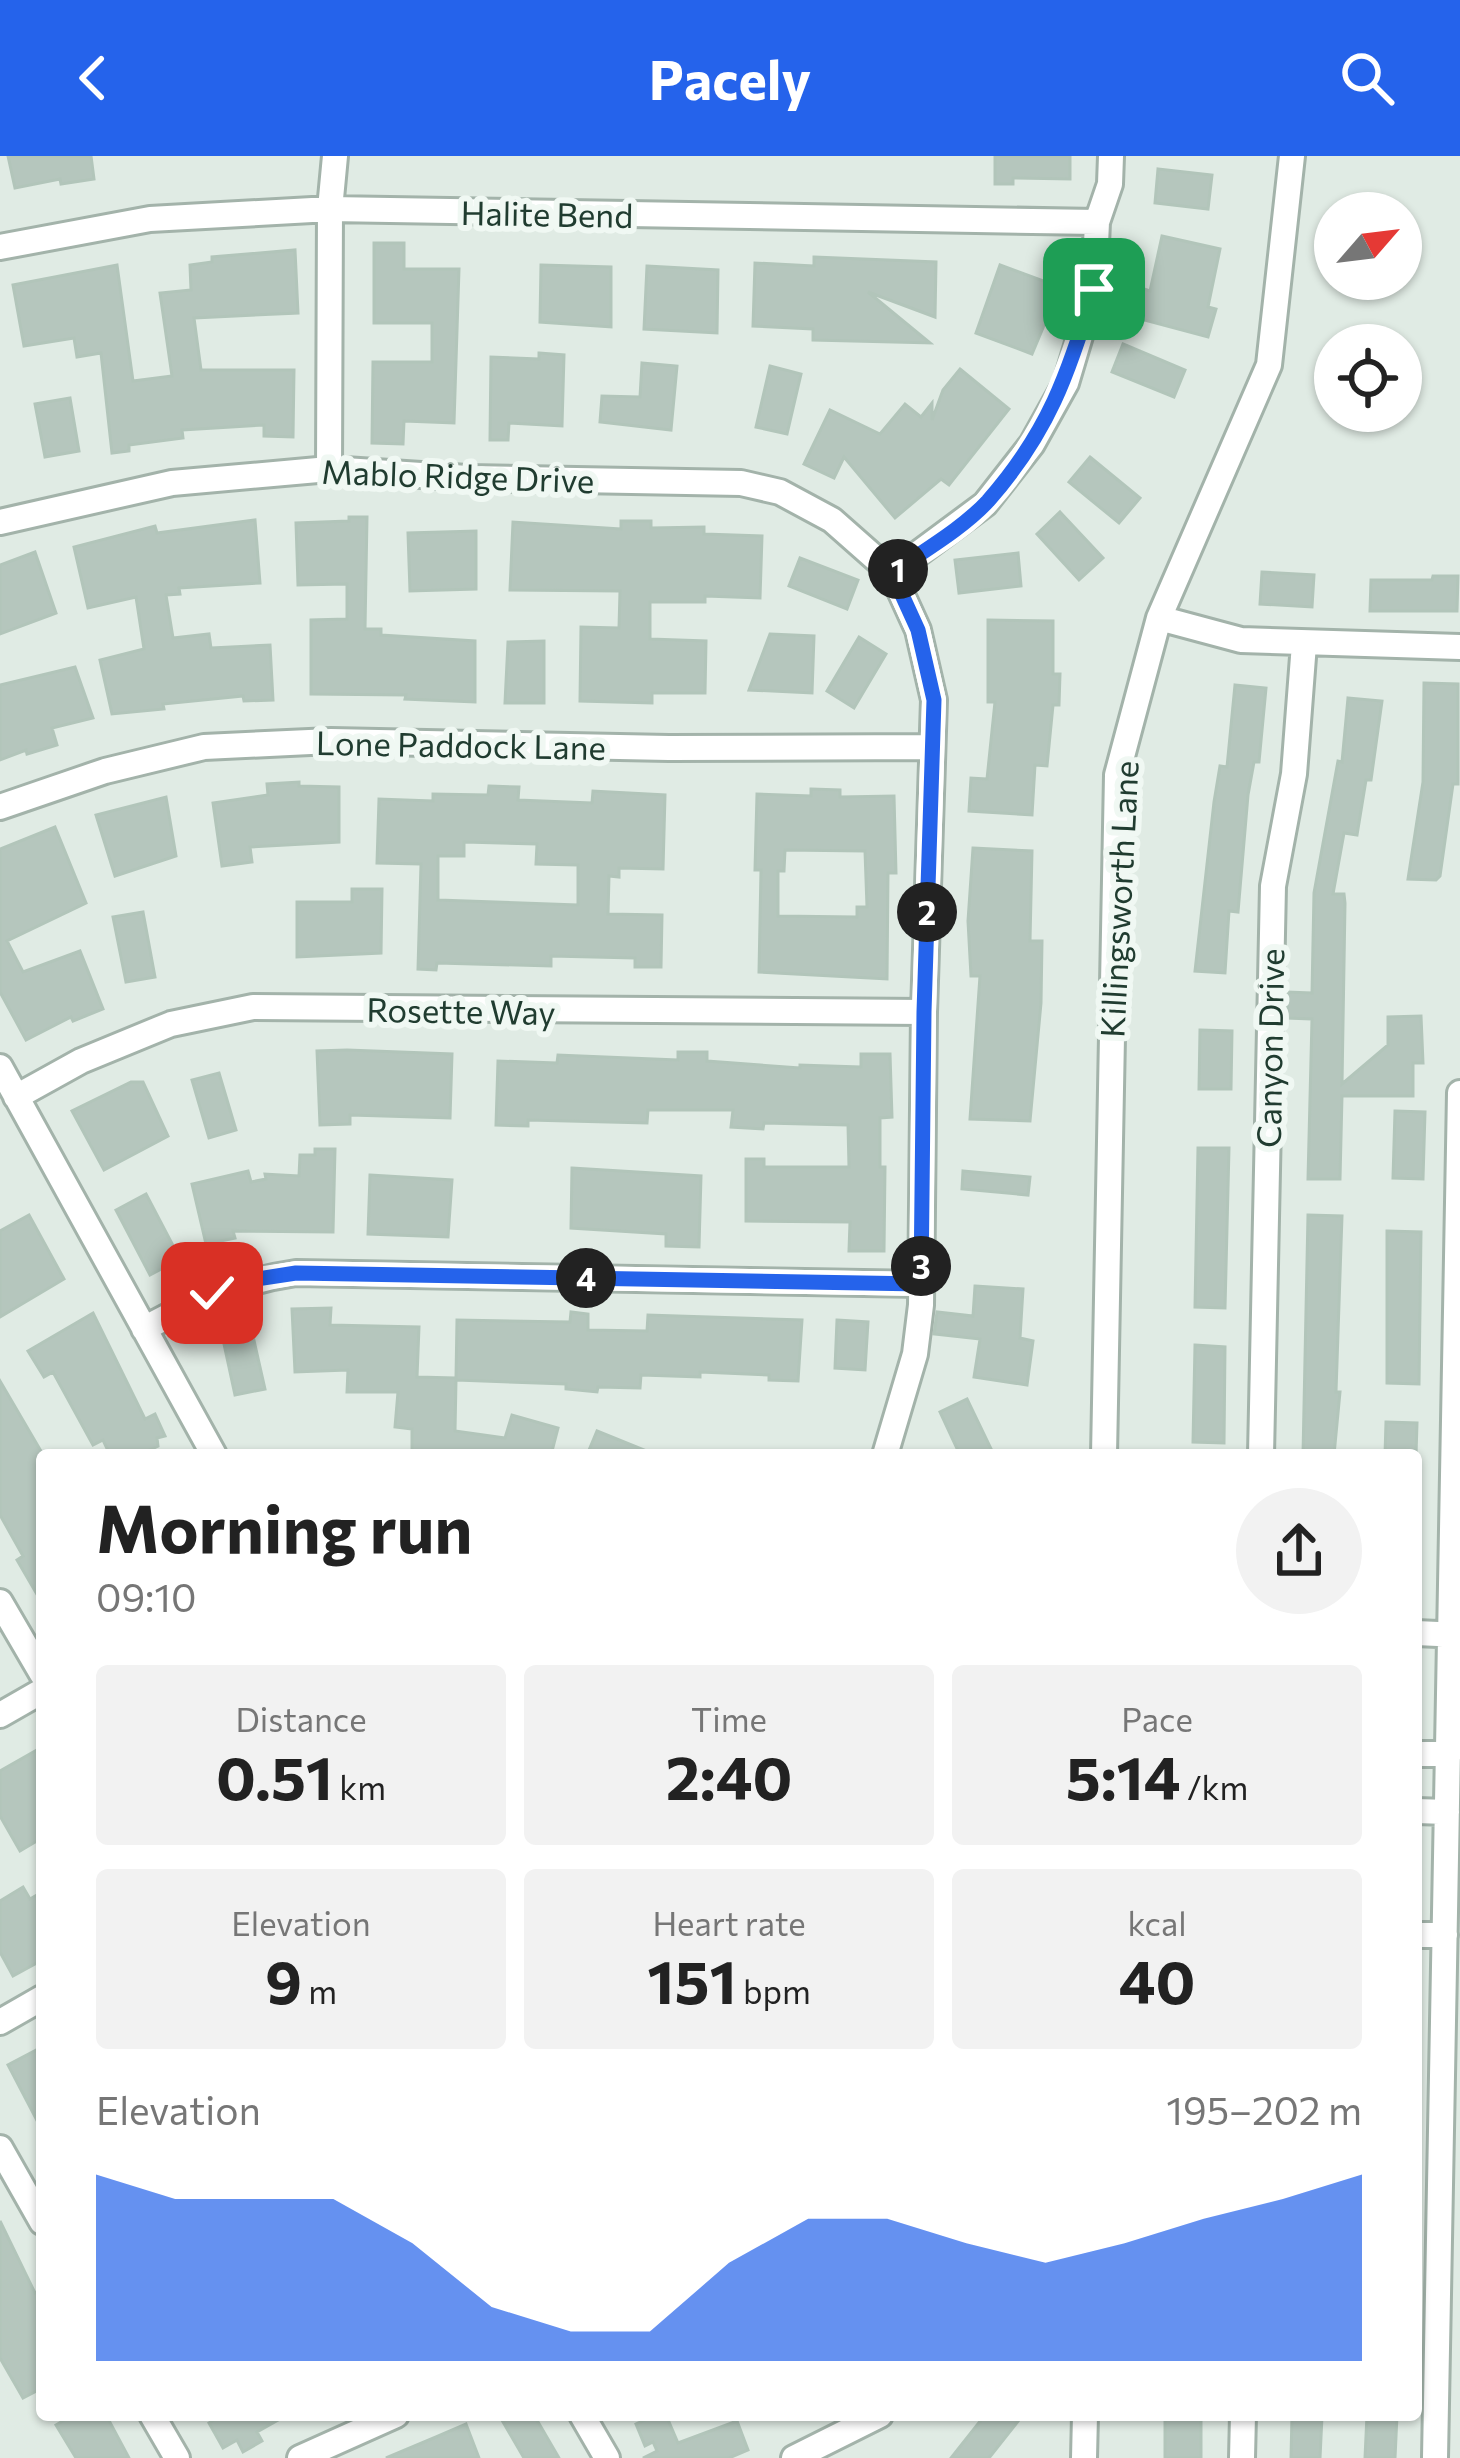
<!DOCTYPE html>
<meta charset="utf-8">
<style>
body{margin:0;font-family:Commissioner,sans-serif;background:#f2f2f2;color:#222;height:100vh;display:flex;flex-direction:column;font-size:45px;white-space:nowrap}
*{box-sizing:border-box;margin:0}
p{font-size:39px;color:#767676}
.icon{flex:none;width:66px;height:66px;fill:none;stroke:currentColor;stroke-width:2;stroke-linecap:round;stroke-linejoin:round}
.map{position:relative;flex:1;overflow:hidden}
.panel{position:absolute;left:36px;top:1293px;width:1386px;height:972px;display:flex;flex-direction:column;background:#fff;border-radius:12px;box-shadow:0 3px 9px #0004}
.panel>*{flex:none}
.needle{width:78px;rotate:62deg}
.controls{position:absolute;left:1314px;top:36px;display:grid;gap:24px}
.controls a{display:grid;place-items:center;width:108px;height:108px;border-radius:50%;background:#fff;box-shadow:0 3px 9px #0004;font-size:60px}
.pin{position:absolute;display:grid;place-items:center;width:102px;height:102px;color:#fff;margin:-51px;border-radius:24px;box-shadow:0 6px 18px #0006}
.km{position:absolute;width:60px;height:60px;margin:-30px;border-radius:50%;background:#222;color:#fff;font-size:33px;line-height:60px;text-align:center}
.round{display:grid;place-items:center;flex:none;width:126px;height:126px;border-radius:63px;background:#f2f2f2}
.overview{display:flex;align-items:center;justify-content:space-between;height:204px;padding:0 60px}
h1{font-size:66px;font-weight:700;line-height:90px}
.stats{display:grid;grid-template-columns:repeat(3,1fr);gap:18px;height:204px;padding:12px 60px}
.stats div{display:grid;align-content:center;border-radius:12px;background:#f2f2f2;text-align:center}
.stats b{font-size:60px;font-weight:700}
.stats small{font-size:33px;font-weight:400}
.stats p{font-size:33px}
.chart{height:336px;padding:24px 60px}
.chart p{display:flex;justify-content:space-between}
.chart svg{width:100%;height:216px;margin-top:12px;fill:#2563eb;opacity:.7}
header{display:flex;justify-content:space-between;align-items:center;height:156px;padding:0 60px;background:#2563eb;color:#fff;font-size:54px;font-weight:700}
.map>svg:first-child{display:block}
</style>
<header><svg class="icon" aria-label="back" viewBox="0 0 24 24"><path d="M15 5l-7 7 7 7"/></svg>Pacely<svg class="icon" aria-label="search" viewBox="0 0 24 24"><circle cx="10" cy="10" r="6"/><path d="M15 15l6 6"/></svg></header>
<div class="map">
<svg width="1460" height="2302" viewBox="0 0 1460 2302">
<rect width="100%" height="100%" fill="#e0ebe4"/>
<!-- building -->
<path fill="#b5c6bd" stroke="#b2c5ba" stroke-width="3" fill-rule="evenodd" d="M 8,0 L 91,0 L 94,23 L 61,28 L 60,23 L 15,32 Z
M 995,0 L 1070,0 L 1070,23 L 1013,22 L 1013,28 L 995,28 Z
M 1158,13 L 1212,19 L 1208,53 L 1155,47 Z
M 1162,80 L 1220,93 L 1208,151 L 1216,153 L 1208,181 L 1133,161 L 1141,132 L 1150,135 Z
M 374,87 L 404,87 L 404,113 L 459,113 L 454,267 L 404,265 L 403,288 L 372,287 L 373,206 L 432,206 L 432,167 L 374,167 Z
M 295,94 L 298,157 L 194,162 L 201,214 L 294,214 L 293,281 L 264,280 L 264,269 L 182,274 L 183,282 L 129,289 L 129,295 L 112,297 L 101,197 L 77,201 L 74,182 L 24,190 L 13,129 L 117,109 L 133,225 L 172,220 L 160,137 L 191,134 L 190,109 L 212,106 L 212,101 Z
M 814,101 L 936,106 L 935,161 L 868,136 L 930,187 L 813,184 L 813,173 L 753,170 L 755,107 L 814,110 Z
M 541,109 L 611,111 L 611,171 L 540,166 Z
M 1000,109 L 1060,131 L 1032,198 L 976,177 Z
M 647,110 L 718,114 L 717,177 L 644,173 Z
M 1123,188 L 1185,214 L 1174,241 L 1112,216 Z
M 539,197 L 564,199 L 562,270 L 509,267 L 508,284 L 490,284 L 491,201 L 539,203 Z
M 642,207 L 677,210 L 671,274 L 600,266 L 602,240 L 640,241 Z
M 770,210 L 801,218 L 787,278 L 756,271 Z
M 960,213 L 1009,253 L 949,329 L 941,323 L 895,362 L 844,301 L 834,322 L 804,308 L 830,254 L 880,278 L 905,248 L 921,261 L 932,247 L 932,264 L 943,234 Z
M 70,242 L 79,295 L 45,301 L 35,248 Z
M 1090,301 L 1140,342 L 1119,367 L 1069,326 Z
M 1060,356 L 1103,402 L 1079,424 L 1037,378 Z
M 349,361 L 367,361 L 365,473 L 381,473 L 381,479 L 475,485 L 475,546 L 405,543 L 406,539 L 311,538 L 311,464 L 347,463 L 347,428 L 298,429 L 296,367 L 349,365 Z
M 255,364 L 260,427 L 179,432 L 180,438 L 166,439 L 173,482 L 209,478 L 211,492 L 270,489 L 273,544 L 244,545 L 243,540 L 163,548 L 164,553 L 112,558 L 100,504 L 144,493 L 136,441 L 88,452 L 74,391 L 155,370 L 157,377 Z
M 621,365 L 651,365 L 651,372 L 704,371 L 704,378 L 762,380 L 760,442 L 705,440 L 705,446 L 650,446 L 650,483 L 706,485 L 705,537 L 652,537 L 652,547 L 580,545 L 581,471 L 619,472 L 620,435 L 510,434 L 513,366 L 621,373 Z
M 476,375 L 476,433 L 410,435 L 408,377 Z
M 35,396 L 56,457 L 0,478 L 0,409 Z
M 1018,397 L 1021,430 L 959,437 L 955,404 Z
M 800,402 L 858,424 L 847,453 L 789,430 Z
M 1262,416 L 1314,419 L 1312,451 L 1260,448 Z
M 1433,420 L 1458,420 L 1457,455 L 1370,455 L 1371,424 L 1432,424 Z
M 988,464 L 1053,465 L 1053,518 L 1060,518 L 1059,549 L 1053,549 L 1047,610 L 1035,609 L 1032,659 L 969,655 L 971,622 L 987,623 L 995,546 L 988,546 Z
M 770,478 L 814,480 L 812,537 L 749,534 Z
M 859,481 L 886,498 L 854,552 L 827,535 Z
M 544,485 L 544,547 L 505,547 L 508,486 Z
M 75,511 L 93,562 L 52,572 L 57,589 L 27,598 L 26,594 L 0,604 L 0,529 Z
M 1424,527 L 1458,528 L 1458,628 L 1453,628 L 1440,720 L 1436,724 L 1408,723 L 1423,626 Z
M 1235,529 L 1266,532 L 1259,606 L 1254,606 L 1248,639 L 1238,756 L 1229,755 L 1225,817 L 1195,815 L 1214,646 L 1220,610 L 1227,611 Z
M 1348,542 L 1382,545 L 1371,624 L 1366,624 L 1357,679 L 1344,677 L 1333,738 L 1344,738 L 1345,747 L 1342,928 L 1388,889 L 1388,861 L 1421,860 L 1423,907 L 1413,907 L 1413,940 L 1342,940 L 1340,1023 L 1308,1023 L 1312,863 L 1287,862 L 1288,836 L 1312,837 L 1314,737 L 1338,605 L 1342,606 Z
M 299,626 L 299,630 L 339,631 L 339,686 L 250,691 L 252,706 L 222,710 L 213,647 L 268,639 L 267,628 Z
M 489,630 L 519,631 L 518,644 L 592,647 L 593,635 L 665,639 L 663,713 L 619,712 L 619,721 L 609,720 L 608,758 L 662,759 L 661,811 L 635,811 L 635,802 L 551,800 L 551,810 L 437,807 L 436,814 L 418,813 L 421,708 L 377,707 L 379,643 L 433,645 L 433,638 L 488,639 ZM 464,686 L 537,688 L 536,708 L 578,709 L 578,749 L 438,744 L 438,700 L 464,700 Z
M 811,633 L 840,634 L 840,641 L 894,640 L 896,717 L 888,717 L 887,823 L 759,816 L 761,714 L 755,714 L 757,638 L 811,640 ZM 785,694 L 865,695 L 867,751 L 857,751 L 857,761 L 778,760 L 778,715 L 784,715 Z
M 166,641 L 176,700 L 115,720 L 96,659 Z
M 55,671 L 86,747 L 7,785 L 23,816 L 80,795 L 103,853 L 73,865 L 71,861 L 26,884 L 0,836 L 0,693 Z
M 973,692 L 1032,695 L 1030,785 L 1042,785 L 1041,847 L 1030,965 L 970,963 L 980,820 L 971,820 L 968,765 Z
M 352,733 L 382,733 L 381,797 L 297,801 L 297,746 L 352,746 Z
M 143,756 L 155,821 L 126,826 L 113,761 Z
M 1200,874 L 1232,875 L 1231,933 L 1199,933 Z
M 347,894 L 452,898 L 450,962 L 350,959 L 350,968 L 320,969 L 317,895 Z
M 678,896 L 707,896 L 707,905 L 800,912 L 800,909 L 861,911 L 861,898 L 890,898 L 892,961 L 880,962 L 880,1011 L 885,1011 L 884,1095 L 849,1095 L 850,1066 L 746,1065 L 746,1003 L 764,1003 L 764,1011 L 849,1011 L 848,969 L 764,967 L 763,973 L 731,971 L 733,954 L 648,954 L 647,967 L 528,964 L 528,970 L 496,969 L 498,905 L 557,907 L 558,899 L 678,904 Z
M 219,917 L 236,974 L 209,982 L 192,924 Z
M 131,926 L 143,926 L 168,980 L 104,1014 L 72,955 Z
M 1395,955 L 1425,956 L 1423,1023 L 1393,1022 Z
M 1198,992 L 1229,992 L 1225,1152 L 1195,1151 Z
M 315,993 L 335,993 L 333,1076 L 233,1075 L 235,1082 L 206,1088 L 192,1028 L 248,1015 L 251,1026 L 266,1023 L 265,1018 L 299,1020 L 300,999 L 315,999 Z
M 572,1012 L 701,1020 L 699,1091 L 666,1090 L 666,1078 L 571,1072 Z
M 963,1015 L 1030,1021 L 1028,1039 L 962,1033 Z
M 370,1019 L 452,1024 L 448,1081 L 368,1078 Z
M 146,1038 L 180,1103 L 150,1119 L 116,1054 Z
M 29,1059 L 64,1123 L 0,1161 L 0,1075 Z
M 1308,1059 L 1342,1060 L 1336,1236 L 1340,1236 L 1334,1299 L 1303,1299 Z
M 1387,1075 L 1421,1076 L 1419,1228 L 1387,1227 Z
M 975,1130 L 1023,1133 L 1020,1182 L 1033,1185 L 1027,1229 L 974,1221 L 980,1183 L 934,1178 L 937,1156 L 973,1160 Z
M 331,1152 L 330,1169 L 419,1171 L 417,1221 L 456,1222 L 457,1164 L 570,1166 L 571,1156 L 588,1158 L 588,1174 L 647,1175 L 648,1159 L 802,1164 L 798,1225 L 769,1224 L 769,1219 L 700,1216 L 700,1221 L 641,1219 L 640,1232 L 598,1231 L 597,1236 L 566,1233 L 566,1228 L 456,1224 L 455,1275 L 505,1282 L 512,1259 L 558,1272 L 551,1299 L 412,1299 L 412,1273 L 395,1271 L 398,1236 L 347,1236 L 348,1214 L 295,1216 L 292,1153 Z
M 93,1157 L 145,1263 L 155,1258 L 165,1280 L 157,1282 L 158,1290 L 139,1299 L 110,1299 L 103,1284 L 93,1289 L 53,1216 L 44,1221 L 28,1195 Z
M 837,1164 L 868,1166 L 865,1214 L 835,1212 Z
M 250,1167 L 265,1233 L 235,1239 L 224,1188 L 228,1186 L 225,1173 Z
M 1195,1189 L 1225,1191 L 1224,1287 L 1193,1286 Z
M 0,1225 L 42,1297 L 42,1447 L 17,1404 L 23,1400 L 0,1359 Z
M 967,1243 L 994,1299 L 960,1299 L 940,1256 Z
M 1386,1266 L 1417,1267 L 1416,1299 L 1385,1299 Z
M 597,1275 L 654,1298 L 654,1299 L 587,1299 Z
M 42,1591 L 42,1682 L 20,1695 L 0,1660 L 0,1615 Z
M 23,1731 L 30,1743 L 42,1736 L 42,1804 L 13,1820 L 0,1796 L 0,1745 Z
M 42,1891 L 42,1974 L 8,1909 Z
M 0,2065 L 35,2137 L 42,2134 L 42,2232 L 23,2242 L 0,2202 Z
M 73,2259 L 106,2259 L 129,2302 L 76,2302 L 56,2269 Z
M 222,2259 L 287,2259 L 257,2276 L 262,2285 L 243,2296 L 237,2284 L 223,2292 L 209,2267 Z
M 499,2259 L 534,2259 L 559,2302 L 524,2302 Z
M 656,2259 L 666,2259 L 678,2287 L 737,2265 L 748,2294 L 729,2302 L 643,2302 L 657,2295 L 653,2286 L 645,2290 L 636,2268 Z
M 985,2259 L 1023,2259 L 989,2302 L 951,2302 Z
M 1165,2259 L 1201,2259 L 1201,2302 L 1165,2302 Z
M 1292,2259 L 1322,2260 L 1320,2302 L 1291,2302 Z
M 1367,2259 L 1397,2259 L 1395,2302 L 1365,2302 Z
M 466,2268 L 479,2302 L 386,2302 L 436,2281 Z"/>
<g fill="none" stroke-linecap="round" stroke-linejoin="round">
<!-- minor casing -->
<g stroke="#a3b3aa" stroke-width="30">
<path id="minor" d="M 0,91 L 150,63 L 330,53 L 1097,66
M 329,313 L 330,53 L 335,0
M 0,366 L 172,327 L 329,313 L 467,322 L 741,327 L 780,336 L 832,364 L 892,417 L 918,474 L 934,544 L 924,856 L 921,1149 L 915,1198 L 885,1299
M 892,417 L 985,348 L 1032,288 L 1066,227 L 1094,133 L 1097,66 L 1110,28 L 1111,0
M 1159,462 L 1241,484 L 1460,491
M 0,651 L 105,615 L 204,591 L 331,585 L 669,592 L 932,591
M 0,911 L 214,1299
M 16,941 L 81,905 L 171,868 L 253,851 L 924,856
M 144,1173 C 197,1144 236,1126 296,1117 L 921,1128
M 1104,1299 L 1117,619 L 1159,462 L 1269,209 L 1292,0
M 1261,1299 L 1273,730 L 1294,618 L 1304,488
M 0,1446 L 42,1518
M 1416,1477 L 1460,1479
M 0,1559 L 42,1535
M 1416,1598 L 1449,1598
M 1416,1655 L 1447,1656
M 1416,1779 L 1445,1779
M 0,1866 L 42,1842
M 0,1992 L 42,2066
M 152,2259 L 177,2302
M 582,2259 L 607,2302
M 300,2302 L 396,2259
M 794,2302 L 880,2259
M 1084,2302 L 1085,2259
M 1242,2302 L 1243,2259
M 1435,2302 L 1460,937"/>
</g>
<!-- minor -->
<use href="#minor" stroke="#fff" stroke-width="24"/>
</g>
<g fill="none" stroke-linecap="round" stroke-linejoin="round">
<!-- route casing -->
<g stroke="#fff" stroke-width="24">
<path id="route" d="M 212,1137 L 251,1124 L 296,1117 L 921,1128 L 924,856 L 934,544 L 918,474 L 892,417 C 923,395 962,373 988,345 C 1048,277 1069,217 1094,133"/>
</g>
<!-- route -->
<use href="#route" stroke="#2563eb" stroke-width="15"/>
</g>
<g text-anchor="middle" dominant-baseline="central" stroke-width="12" stroke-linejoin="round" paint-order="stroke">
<!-- street labels -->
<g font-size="33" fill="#203c30" stroke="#f0f8f3">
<text transform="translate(547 57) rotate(1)">Halite Bend</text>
<text transform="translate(458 319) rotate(2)">Mablo Ridge Drive</text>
<text transform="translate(461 588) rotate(1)">Lone Paddock Lane</text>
<text transform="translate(1118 743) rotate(-87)">Killingsworth Lane</text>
<text transform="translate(461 854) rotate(1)">Rosette Way</text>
<text transform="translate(1269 892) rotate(-89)">Canyon Drive</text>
</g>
</g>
</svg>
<div class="controls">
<a><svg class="needle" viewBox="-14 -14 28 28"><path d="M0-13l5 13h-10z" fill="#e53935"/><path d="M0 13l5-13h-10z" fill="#767676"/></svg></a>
<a><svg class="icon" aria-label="locate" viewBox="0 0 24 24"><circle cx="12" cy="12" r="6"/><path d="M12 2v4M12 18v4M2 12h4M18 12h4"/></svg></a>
</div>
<div class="pin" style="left:1094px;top:133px;background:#1e9e55"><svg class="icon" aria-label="arrive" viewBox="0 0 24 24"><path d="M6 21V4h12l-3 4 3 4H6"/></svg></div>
<div class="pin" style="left:212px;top:1137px;background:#d93025"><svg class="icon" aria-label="check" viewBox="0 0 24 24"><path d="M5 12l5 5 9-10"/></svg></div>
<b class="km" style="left:898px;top:413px">1</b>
<b class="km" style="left:927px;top:756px">2</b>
<b class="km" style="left:921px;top:1110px">3</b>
<b class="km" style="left:586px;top:1122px">4</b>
<section class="panel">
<div class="overview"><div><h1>Morning run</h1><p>09:10</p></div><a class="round"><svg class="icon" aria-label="share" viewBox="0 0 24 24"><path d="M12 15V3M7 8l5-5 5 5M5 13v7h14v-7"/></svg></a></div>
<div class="stats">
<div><p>Distance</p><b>0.51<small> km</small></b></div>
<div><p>Time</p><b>2:40</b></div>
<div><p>Pace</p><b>5:14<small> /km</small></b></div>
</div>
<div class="stats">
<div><p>Elevation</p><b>9<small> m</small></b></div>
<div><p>Heart rate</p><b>151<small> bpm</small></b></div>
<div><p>kcal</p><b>40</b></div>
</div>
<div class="chart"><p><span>Elevation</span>195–202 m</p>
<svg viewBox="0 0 160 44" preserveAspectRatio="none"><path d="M0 44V6L10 11L20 11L30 11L40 20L50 33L60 38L70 38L80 24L90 15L100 15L110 20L120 24L130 20L140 15L150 11L160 6V44z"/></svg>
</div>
</section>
</div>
